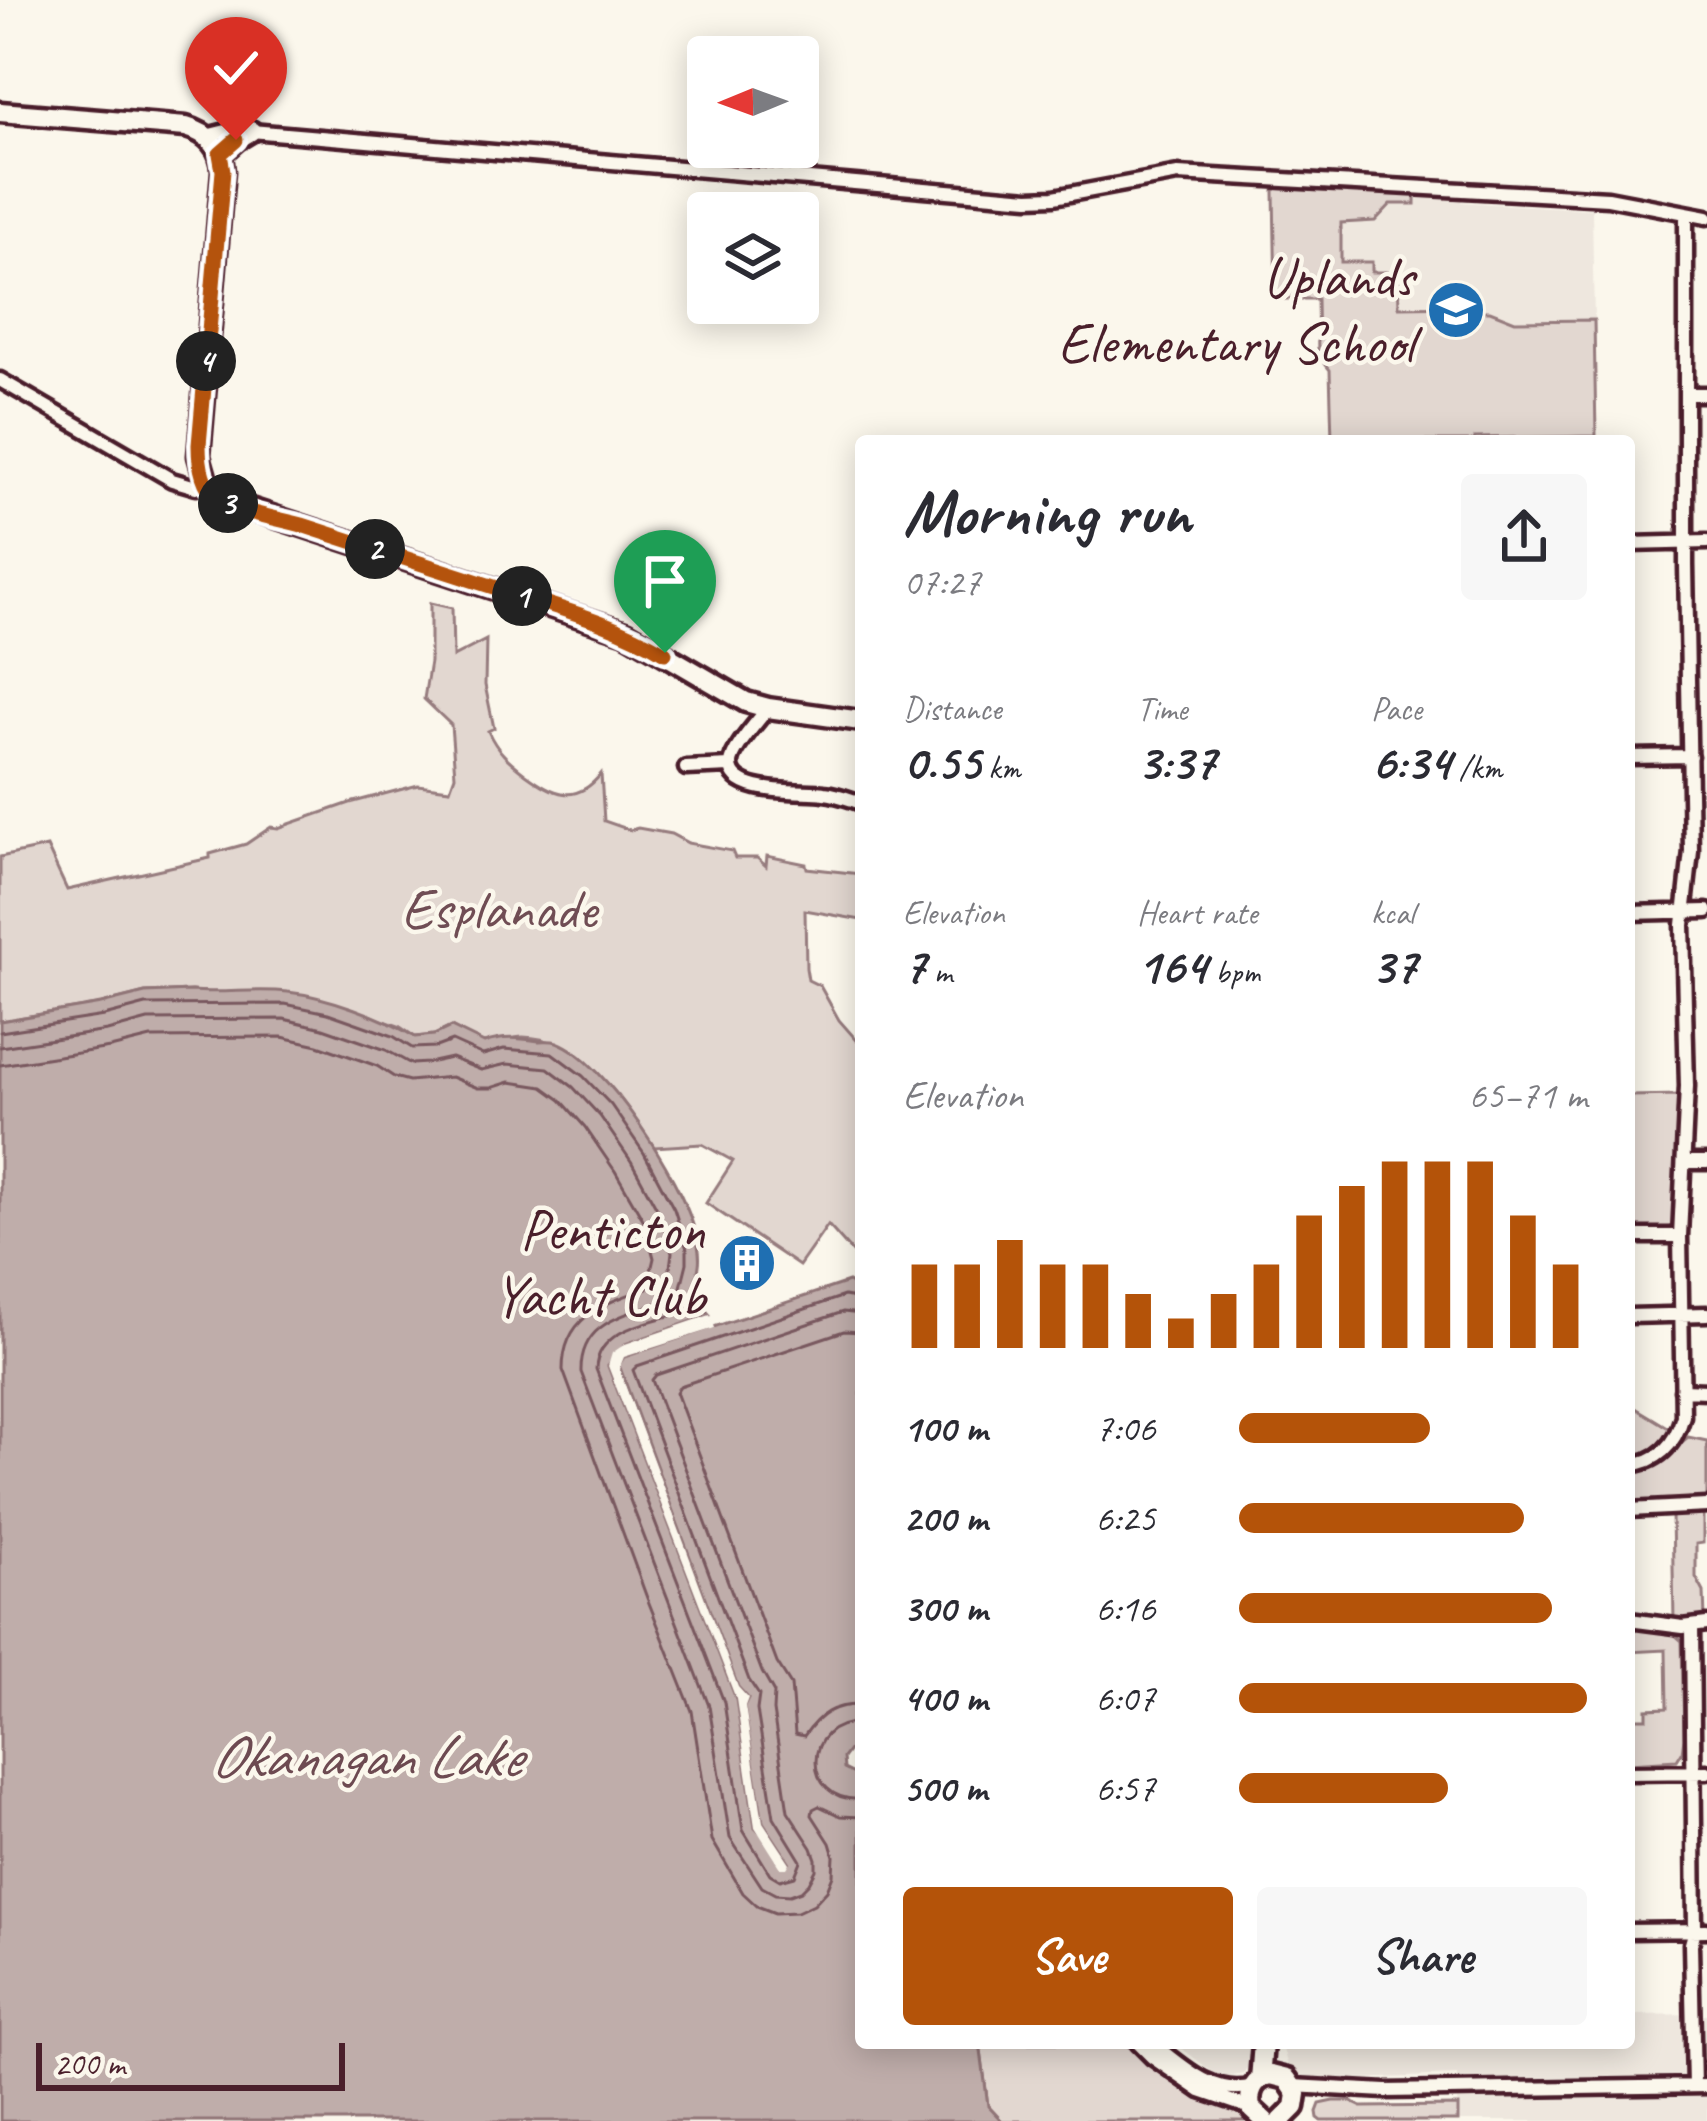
<!DOCTYPE html>
<meta charset="utf-8">
<style>
body{margin:0;font-family:Caveat,sans-serif;background:#f7f7f7;color:#2b2b33;height:100vh;display:flex;flex-direction:column;font-size:45px;white-space:nowrap}
*{box-sizing:border-box;margin:0}
p{font-size:39px;color:#7c7c81}
.icon{flex:none;width:66px;height:66px;fill:none;stroke:currentColor;stroke-width:2;stroke-linecap:round;stroke-linejoin:round}
.map{position:relative;flex:1;overflow:hidden}
.details{position:absolute;left:855px;top:435px;width:780px;height:1614px;display:flex;flex-direction:column;background:#fff;border-radius:12px;box-shadow:0 6px 30px #0003}
.details>*{flex:none}
.needle{width:78px;rotate:269deg}
.tools{position:absolute;left:687px;top:36px;display:grid;gap:24px}
.tools a{display:grid;place-items:center;width:132px;height:132px;border-radius:12px;background:#fff;box-shadow:0 6px 30px #0003;font-size:60px}
.scale{position:absolute;left:36px;bottom:30px;width:309px;box-sizing:border-box;padding-left:12px;border:6px solid #4a1f2b;border-top:0;font-size:33px;line-height:42px;white-space:nowrap;color:#4a1f2b;-webkit-text-stroke:9px #fbf7ec;paint-order:stroke}
.pin{position:absolute;display:grid;place-items:center;width:102px;height:102px;color:#fff;margin:-123px -51px;border-radius:50% 50% 50% 0;rotate:-45deg;box-shadow:0 0 12px #0007}
.pin .icon{rotate:45deg}
.km{position:absolute;width:60px;height:60px;margin:-30px;border-radius:50%;background:#222;color:#fff;font-size:33px;line-height:60px;text-align:center}
.round{display:grid;place-items:center;flex:none;width:126px;height:126px;border-radius:12px;background:#f7f7f7}
.head{display:flex;align-items:center;justify-content:space-between;height:204px;padding:0 48px}
h1{font-size:66px;font-weight:700;line-height:90px}
.stats{display:grid;grid-template-columns:repeat(3,1fr);gap:18px;height:204px;padding:12px 48px}
.stats div{display:grid;align-content:center}
.stats b{font-size:51px;font-weight:700}
.stats small{font-size:33px;font-weight:400}
.stats p{font-size:33px}
.chart{height:336px;padding:24px 48px}
.chart p{display:flex;justify-content:space-between}
.chart svg{width:100%;height:216px;margin-top:12px;stroke:#b45309;stroke-width:6}
.primary-button{display:flex;gap:24px;margin-top:auto;padding:24px 48px}
.primary-button a{flex:1;height:138px;border-radius:12px;background:#b45309;color:#fff;font-size:48px;font-weight:700;line-height:138px;text-align:center}
.primary-button a+a{background:#f7f7f7;color:#2b2b33}
ul{padding:0 48px;list-style:none;font-size:39px}
li{display:grid;grid-template-columns:192px 144px 1fr;align-items:center;height:90px}
li i{height:30px;border-radius:15px;background:#b45309}
.map>svg:first-child{display:block}
</style>
<div class="map">
<svg width="1707" height="2121" viewBox="0 0 1707 2121">
<rect width="100%" height="100%" fill="#fbf7ec"/>
<filter id="ink" filterUnits="userSpaceOnUse"><feTurbulence type="fractalNoise" baseFrequency=".00833" numOctaves="2"/><feDisplacementMap in="SourceGraphic" scale="24" xChannelSelector="R" yChannelSelector="G"/><feConvolveMatrix kernelMatrix="1 2 1 2 8 2 1 2 1" color-interpolation-filters="sRGB"/></filter>
<g filter="url(#ink)">
<!-- built -->
<path fill="#eee7de" d="M 1277,188 L 1464,196 L 1462,202 L 1592,209 L 1596,436 L 1475,438 L 1474,441 L 1332,441 L 1330,370 L 1318,355 L 1317,299 L 1276,299 L 1274,191 Z
M 1707,2014 L 1707,2121 L 1458,2121 L 1457,2075 L 1303,2081 L 1290,2072 L 1281,2043 L 1629,2043 L 1629,2015 Z
M 1175,2043 L 1255,2043 L 1255,2055 L 1243,2074 L 1228,2077 L 1214,2073 Z"/>
<!-- green -->
<path fill="#e2d7d0" stroke="#967b7e" stroke-width="3" d="M 1277,188 L 1415,195 L 1415,204 L 1391,204 L 1375,221 L 1341,223 L 1341,262 L 1372,262 L 1372,272 L 1393,272 L 1398,277 L 1399,307 L 1466,306 L 1473,311 L 1490,311 L 1515,321 L 1594,320 L 1596,436 L 1475,438 L 1474,441 L 1325,441 L 1332,440 L 1330,370 L 1318,355 L 1317,299 L 1276,299 L 1274,191 Z
M 430,603 L 452,608 L 453,657 L 486,640 L 485,685 L 494,728 L 488,731 C 497,751 509,761 526,774 C 554,794 575,806 601,774 L 604,821 L 630,830 L 638,828 L 671,834 L 688,843 L 732,851 L 735,858 L 757,858 L 766,866 L 767,856 L 806,864 L 807,868 L 861,874 L 861,920 L 805,910 L 806,968 L 808,980 L 820,986 L 839,1020 L 861,1045 L 861,1262 L 828,1225 L 799,1266 L 706,1203 L 733,1161 L 702,1144 L 654,1147 C 622,1100 585,1038 523,1037 C 511,1037 497,1045 485,1043 C 475,1042 461,1032 451,1027 L 434,1035 L 415,1037 L 399,1026 L 331,1002 L 191,991 L 145,993 L 102,1004 L 0,1021 L 0,857 L 47,847 L 67,890 L 210,858 L 210,854 L 246,844 L 271,827 L 278,828 L 350,803 L 418,785 L 450,789 L 455,775 L 451,725 L 424,699 L 430,662 Z
M 1681,1095 L 1674,1224 L 1664,1231 L 1629,1232 L 1629,1096 Z
M 1629,1404 L 1667,1427 L 1675,1428 L 1659,1451 L 1629,1462 L 1633,1442 L 1629,1440 Z
M 1688,1437 L 1707,1441 L 1707,1499 L 1675,1503 L 1629,1503 L 1629,1469 L 1659,1461 Z
M 1703,1513 L 1703,1543 L 1696,1544 L 1696,1577 L 1704,1592 L 1705,1620 L 1674,1621 L 1672,1514 Z
M 1629,1628 L 1674,1634 L 1682,1641 L 1684,1738 L 1682,1752 L 1677,1760 L 1629,1763 L 1629,1718 L 1647,1718 L 1647,1709 L 1667,1708 L 1666,1650 L 1629,1652 Z
M 980,2043 L 1124,2043 L 1197,2099 L 1240,2110 L 1250,2121 L 1002,2121 L 988,2106 Z
M 1334,2101 L 1349,2101 L 1362,2107 L 1458,2106 L 1458,2121 L 1322,2121 L 1318,2118 L 1317,2112 L 1320,2104 Z"/>
<!-- water -->
<path fill="#bfadaa" stroke="#907477" stroke-width="3" d="M 191,991 C 224,994 257,988 288,992 C 326,996 383,1017 415,1037 L 434,1035 L 451,1027 L 484,1043 C 504,1036 518,1038 539,1041 C 546,1041 551,1040 557,1042 C 607,1061 680,1179 694,1228 C 697,1239 701,1253 699,1265 C 696,1290 689,1293 710,1315 L 625,1344 L 608,1366 L 736,1699 L 755,1827 L 790,1863 L 763,1822 L 744,1706 L 748,1698 L 738,1687 L 619,1365 L 624,1357 L 848,1282 L 861,1289 L 861,1750 L 849,1750 L 843,1758 L 844,1769 L 852,1773 L 861,1772 L 861,2043 L 980,2043 L 988,2106 L 1002,2121 L 0,2121 L 0,1021 L 101,1004 L 145,993 Z"/>
<!-- pier -->
<path fill="#fbf7ec" d="M 710,1315 L 712,1321 L 626,1350 L 713,1322 L 715,1328 L 624,1357 L 619,1369 L 738,1687 L 748,1698 L 745,1706 L 763,1822 L 790,1863 L 787,1868 L 781,1868 L 755,1827 L 736,1699 L 608,1366 L 612,1353 L 625,1344 Z"/>
<g fill="none" stroke-linecap="round" stroke-linejoin="round">
<!-- shore -->
<path stroke="#79585e" stroke-width="3" d="M 0,1032 L 104,1016 L 146,1005 L 285,1004 L 328,1013 L 393,1036 L 412,1048 L 436,1047 L 452,1041 L 483,1055 L 504,1049 L 552,1053 L 583,1076 L 611,1105 L 644,1153 L 674,1209 L 687,1249 L 687,1263 L 681,1287 L 688,1306 L 684,1312 C 652,1322 597,1328 596,1369 L 724,1702 L 743,1830 L 770,1874 L 780,1880 L 795,1876 L 801,1861 L 774,1817 L 757,1710 L 759,1695 L 749,1680 L 633,1370 L 637,1366 L 844,1296 L 861,1299
M 0,1047 L 107,1031 L 148,1020 L 284,1019 L 323,1028 L 386,1050 L 411,1064 L 428,1063 L 451,1058 L 481,1070 L 507,1064 L 548,1068 L 573,1087 L 600,1116 L 631,1161 L 660,1214 L 672,1252 L 666,1300 C 629,1315 580,1319 581,1372 L 709,1706 L 730,1838 L 762,1887 L 775,1894 L 790,1895 L 801,1891 L 809,1883 L 816,1870 L 816,1859 L 812,1848 L 788,1811 L 773,1711 L 774,1693 L 762,1672 L 652,1380 L 656,1375 L 843,1312 L 861,1314
M 0,1065 L 110,1048 L 151,1038 L 282,1037 L 318,1045 L 377,1066 L 394,1077 L 409,1081 L 451,1077 L 478,1088 L 491,1088 L 510,1082 L 543,1087 L 561,1100 L 585,1127 L 615,1171 L 644,1221 L 654,1258 L 647,1288 C 603,1304 563,1316 563,1370 L 647,1598 L 692,1711 L 712,1840 L 743,1893 L 757,1906 L 775,1913 L 797,1912 L 814,1904 L 827,1890 L 833,1875 L 834,1856 L 830,1843 L 812,1815 L 813,1809 L 819,1806 L 840,1816 L 861,1817
M 861,1332 L 844,1331 L 680,1386 L 676,1392 L 777,1663 L 791,1685 L 795,1734 L 804,1736 C 819,1714 834,1704 861,1705
M 861,1723 C 801,1720 801,1803 861,1799"/>
<!-- street casing -->
<g stroke="#4a1f2b" stroke-width="21">
<path id="street" d="M 206,136 L 238,128 L 251,131 L 1029,198 L 1054,197 L 1178,174 L 1608,198 L 1707,217
M 0,380 L 172,480 L 196,487 L 207,484
M 1686,394 L 1707,394
M 1629,544 L 1707,542
M 768,708 C 759,720 731,750 731,764 C 730,796 802,790 824,793 C 837,794 849,799 861,803
M 1629,757 L 1690,756
M 686,768 L 730,766
M 1629,913 L 1707,911
M 1684,1162 L 1707,1162
M 1629,1236 L 1680,1236
M 1629,1316 L 1707,1314
M 1682,1390 L 1707,1391
M 1629,1465 C 1659,1462 1675,1445 1683,1416 L 1680,1236 L 1687,1086 L 1683,925 L 1691,851 L 1686,565 L 1686,213
M 1629,1510 L 1707,1506
M 1629,1620 L 1683,1627 L 1707,1624
M 1692,1626 L 1695,1930 L 1691,1944 L 1694,2086
M 1629,1773 L 1707,1772
M 1629,1931 L 1707,1930
M 1138,2043 L 1152,2057 L 1201,2091 L 1251,2108
M 1153,2043 C 1183,2066 1213,2097 1253,2086
M 1293,2086 L 1386,2091 L 1707,2086"/>
</g>
<!-- secondary casing -->
<g stroke="#4a1f2b" stroke-width="27">
<path id="secondary" d="M 0,112 L 186,127 C 208,133 222,148 223,171 L 199,456 L 207,484 L 220,499 L 626,632 L 746,702 L 768,708 L 861,721
M 220,154 L 236,140 L 251,131
M 1260,2080 L 1263,2043
M 1265,2121 L 1251,2108 C 1248,2091 1254,2079 1271,2075 L 1287,2079 L 1297,2094 L 1295,2107 L 1281,2121"/>
</g>
<!-- street -->
<use href="#street" stroke="#fbf7ec" stroke-width="12"/>
<!-- secondary -->
<use href="#secondary" stroke="#fbf7ec" stroke-width="18"/>
</g>
</g>
<g fill="none" stroke-linecap="round" stroke-linejoin="round" filter="url(#ink)">
<!-- route casing -->
<g stroke="#fff" stroke-width="24">
<path id="route" d="M 236,140 L 220,154 L 223,171 L 199,445 C 199,462 202,484 215,496 C 233,512 278,518 302,525 C 369,546 436,569 503,590 C 558,608 616,623 665,653"/>
</g>
<!-- route -->
<use href="#route" stroke="#b45309" stroke-width="15"/>
</g>
<!-- icons -->
<defs>
<g id="school-disc" transform="scale(3)"><circle r="9.5" fill="#1f6fb2" stroke="#fbf7ec"/><path d="M0-5L7-2L0 1L-7-2ZM-4 1L0 2.5L4 1V4Q0 6-4 4Z" fill="#fff"/></g>
<g id="building-disc" transform="scale(3)"><circle r="9.5" fill="#1f6fb2" stroke="#fbf7ec"/><path d="M-4-6H4V6H1V3H-1V6H-4ZM-2.5-4.3h1.7v1.8h-1.7ZM.8-4.3h1.7v1.8H.8ZM-2.5-1h1.7V.8h-1.7ZM.8-1h1.7V.8H.8Z" fill="#fff"/></g>
</defs>
<g fill-rule="evenodd">
<use href="#school-disc" x="1456" y="310"/>
<use href="#building-disc" x="747" y="1263"/>
</g>
<g text-anchor="middle" dominant-baseline="central" stroke-width="9" stroke-linejoin="round" paint-order="stroke">
<!-- poi labels -->
<g font-size="57" fill="#4a1f2b" stroke="#fbf7ec" text-anchor="end">
<text x="1414" y="277">Uplands<tspan x="1414" dy="66">Elementary School</tspan></text>
<text x="705" y="1230">Penticton<tspan x="705" dy="66">Yacht Club</tspan></text>
</g>
<!-- park labels -->
<g font-size="57" fill="#704d54" stroke="#fbf7ec">
<text x="499" y="909">Esplanade</text>
</g>
<!-- water labels -->
<g font-size="60" font-style="italic" fill="#6d4a51" stroke="#fbf7ec">
<text x="365" y="1756">Okanagan Lake</text>
</g>
</g>
</svg>
<div class="tools">
<a><svg class="needle" viewBox="-14 -14 28 28"><path d="M0-13l5 13h-10z" fill="#e53935"/><path d="M0 13l5-13h-10z" fill="#7c7c81"/></svg></a>
<a><svg class="icon" aria-label="layers" viewBox="0 0 24 24"><path d="M12 4l9 5-9 5-9-5zM3 14l9 5 9-5"/></svg></a>
</div>
<div class="scale">200 m</div>
<div class="pin" style="left:665px;top:653px;background:#1e9e55"><svg class="icon" aria-label="arrive" viewBox="0 0 24 24"><path d="M6 21V4h12l-3 4 3 4H6"/></svg></div>
<div class="pin" style="left:236px;top:140px;background:#d93025"><svg class="icon" aria-label="check" viewBox="0 0 24 24"><path d="M5 12l5 5 9-10"/></svg></div>
<b class="km" style="left:522px;top:596px">1</b>
<b class="km" style="left:375px;top:549px">2</b>
<b class="km" style="left:228px;top:503px">3</b>
<b class="km" style="left:206px;top:361px">4</b>
<section class="details">
<div class="head"><div><h1>Morning run</h1><p>07:27</p></div><a class="round"><svg class="icon" aria-label="share" viewBox="0 0 24 24"><path d="M12 15V3M7 8l5-5 5 5M5 13v7h14v-7"/></svg></a></div>
<div class="stats">
<div><p>Distance</p><b>0.55<small> km</small></b></div>
<div><p>Time</p><b>3:37</b></div>
<div><p>Pace</p><b>6:34<small> /km</small></b></div>
</div>
<div class="stats">
<div><p>Elevation</p><b>7<small> m</small></b></div>
<div><p>Heart rate</p><b>164<small> bpm</small></b></div>
<div><p>kcal</p><b>37</b></div>
</div>
<div class="chart"><p><span>Elevation</span>65–71 m</p>
<svg viewBox="0 0 160 44" preserveAspectRatio="none"><path d="M5 44V27M15 44V27M25 44V22M35 44V27M45 44V27M55 44V33M65 44V38M75 44V33M85 44V27M95 44V17M105 44V11M115 44V6M125 44V6M135 44V6M145 44V17M155 44V27"/></svg>
</div>
<ul>
<li><b>100 m</b>7:06<i style="width:55%"></i></li>
<li><b>200 m</b>6:25<i style="width:82%"></i></li>
<li><b>300 m</b>6:16<i style="width:90%"></i></li>
<li><b>400 m</b>6:07<i style="width:100%"></i></li>
<li><b>500 m</b>6:57<i style="width:60%"></i></li>
</ul>
<div class="primary-button"><a>Save</a><a>Share</a></div>
</section>
</div>
